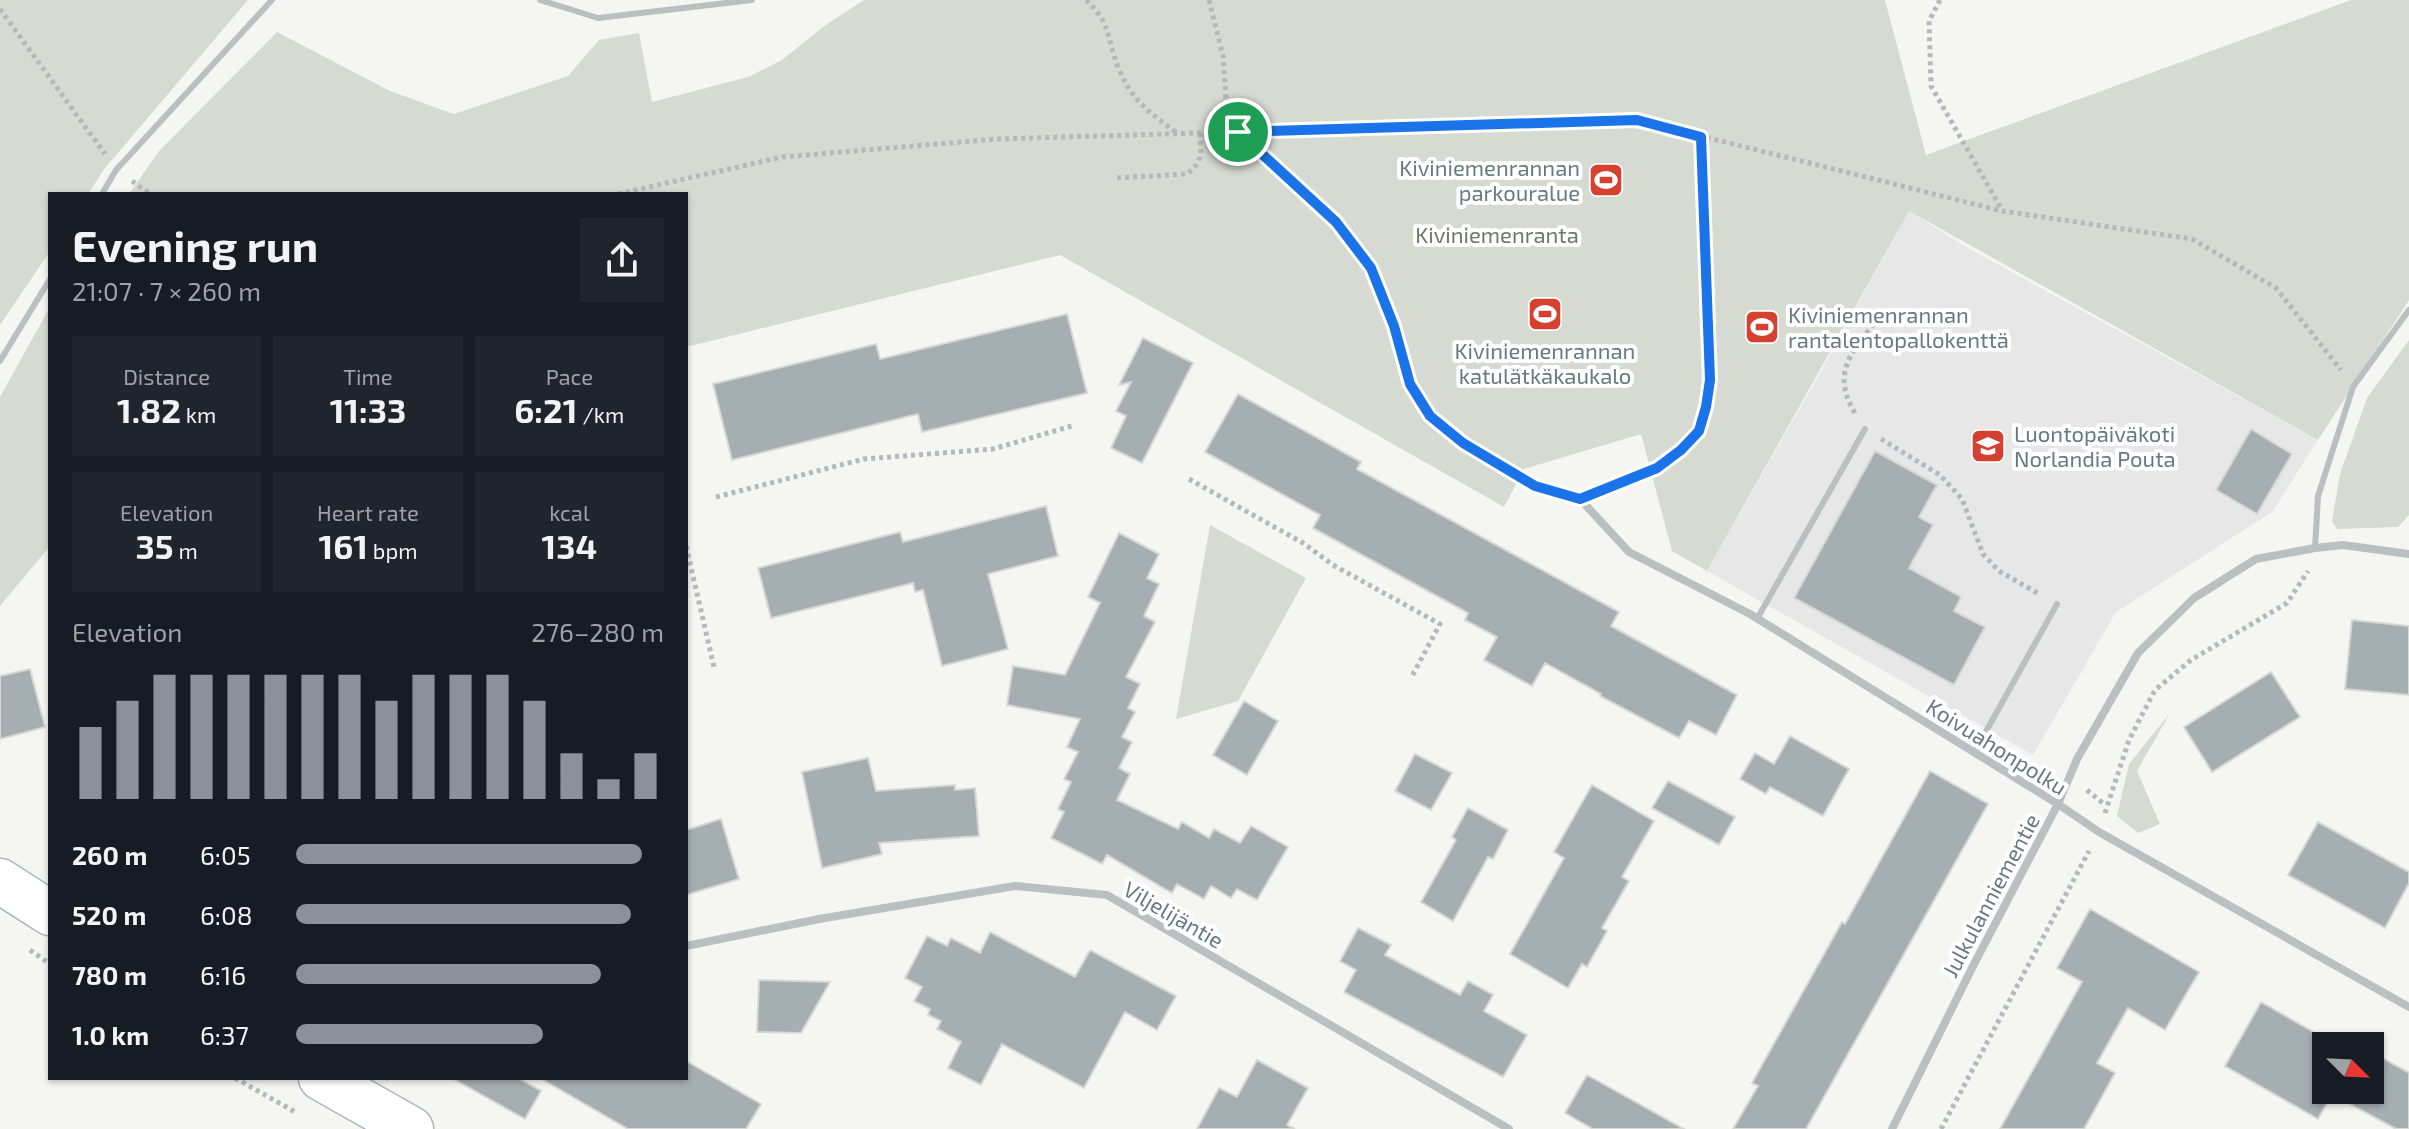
<!DOCTYPE html>
<meta charset="utf-8">
<style>
body{margin:0;font-family:"Exo 2",sans-serif;background:#20242c;color:#f1f3f6;height:100vh;display:flex;flex-direction:column;font-size:30px;white-space:nowrap}
*{box-sizing:border-box;margin:0}
p{font-size:26px;color:#9ea1a6}
.icon{flex:none;width:44px;height:44px;fill:none;stroke:currentColor;stroke-width:2;stroke-linecap:round;stroke-linejoin:round}
.map{position:relative;flex:1;overflow:hidden}
.side{position:absolute;left:48px;top:192px;width:640px;height:888px;display:flex;flex-direction:column;background:#171b24;border-radius:0px;box-shadow:0 2px 6px #0004}
.side>*{flex:none}
.needle{width:52px;rotate:114deg}
.controls{position:absolute;left:2312px;top:1032px;display:grid;gap:16px}
.controls a{display:grid;place-items:center;width:72px;height:72px;border-radius:0px;background:#171b24;box-shadow:0 2px 6px #0004;font-size:40px}
.pin{position:absolute;display:grid;place-items:center;width:68px;height:68px;color:#fff;margin:-34px;border:4px solid #fff;border-radius:50%;box-shadow:0 2px 8px #0007}
.round{display:grid;place-items:center;flex:none;width:84px;height:84px;border-radius:0px;background:#20242c}
.head{display:flex;align-items:center;justify-content:space-between;height:136px;padding:0 24px}
h1{font-size:44px;font-weight:700;line-height:60px}
.metrics{display:grid;grid-template-columns:repeat(3,1fr);gap:12px;height:136px;padding:8px 24px}
.metrics div{display:grid;align-content:center;border-radius:0px;background:#20242c;text-align:center}
.metrics b{font-size:34px;font-weight:700}
.metrics small{font-size:22px;font-weight:400}
.metrics p{font-size:22px}
.chart{height:224px;padding:16px 24px}
.chart p{display:flex;justify-content:space-between}
.chart svg{width:100%;height:144px;margin-top:8px;stroke:#8c9099;stroke-width:6}
ul{padding:0 24px;list-style:none;font-size:26px}
li{display:grid;grid-template-columns:128px 96px 1fr;align-items:center;height:60px}
li i{height:20px;border-radius:10px;background:#8c9099}
.map>svg:first-child{display:block}
</style>
<div class="map">
<svg width="2409" height="1129" viewBox="0 0 2409 1129">
<rect width="100%" height="100%" fill="#f5f5f2"/>
<!-- built -->
<path fill="#e6e7e6" d="M 1909,211 L 1966,247 L 2318,440 L 2272,512 L 2116,612 L 2033,755 L 1707,571 L 1820,373 Z"/>
<!-- green -->
<path fill="#d6dad2" d="M 0,0 L 248,0 L 105,168 L 88,194 L 50,194 L 50,251 L 0,325 Z
M 864,0 L 1885,0 L 1926,155 L 2351,0 L 2409,0 L 2409,300 L 2318,440 L 1909,211 L 1707,571 L 1672,551 L 1641,434 L 1524,469 L 1504,507 L 1060,255 L 686,347 L 686,194 L 129,194 L 159,151 L 277,32 L 390,91 L 454,114 L 568,76 L 599,40 L 639,33 L 652,102 L 748,77 L 782,60 L 823,27 Z
M 50,307 L 50,546 L 0,606 L 0,397 Z
M 2409,340 L 2409,515 L 2398,527 L 2337,529 L 2332,521 L 2340,474 L 2367,398 Z
M 1210,525 L 1306,578 L 1238,701 L 1176,719 Z
M 2170,713 L 2137,771 L 2160,824 L 2138,833 L 2117,816 L 2129,764 Z"/>
<!-- building -->
<path fill="#a5aeb1" stroke="#d7d7d5" stroke-width="2" d="M 1067,314 L 1087,393 L 922,432 L 918,414 L 732,460 L 713,384 L 876,344 L 880,359 Z
M 1143,338 L 1193,363 L 1142,463 L 1111,448 L 1126,416 L 1116,411 L 1131,382 L 1119,385 Z
M 1238,394 L 1361,462 L 1357,469 L 1619,612 L 1611,626 L 1737,695 L 1716,735 L 1689,721 L 1679,738 L 1600,696 L 1601,694 L 1545,663 L 1532,686 L 1484,660 L 1497,637 L 1465,620 L 1468,613 L 1313,528 L 1320,515 L 1205,452 Z
M 2251,429 L 2292,454 L 2257,514 L 2216,490 Z
M 1875,451 L 1937,485 L 1919,517 L 1933,525 L 1909,568 L 1961,597 L 1954,611 L 1985,627 L 1954,685 L 1794,598 Z
M 1046,506 L 1058,556 L 988,574 L 1008,649 L 942,666 L 923,590 L 915,592 L 913,583 L 771,618 L 758,568 L 900,532 L 903,542 Z
M 1119,533 L 1159,554 L 1147,578 L 1159,584 L 1144,616 L 1155,622 L 1126,677 L 1140,684 L 1128,708 L 1135,712 L 1122,737 L 1132,742 L 1119,768 L 1130,774 L 1117,800 L 1178,829 L 1182,822 L 1209,838 L 1214,829 L 1240,843 L 1251,826 L 1288,847 L 1257,900 L 1237,889 L 1231,898 L 1211,886 L 1204,899 L 1177,884 L 1172,893 L 1107,855 L 1102,864 L 1051,838 L 1064,812 L 1058,809 L 1071,782 L 1064,779 L 1078,752 L 1067,747 L 1080,719 L 1007,705 L 1013,666 L 1065,675 L 1100,603 L 1088,597 Z
M 2352,620 L 2409,626 L 2409,695 L 2345,689 Z
M 30,669 L 45,727 L 0,739 L 0,676 Z
M 2271,672 L 2300,717 L 2212,772 L 2184,727 Z
M 1244,701 L 1278,721 L 1247,775 L 1213,755 Z
M 1790,736 L 1849,769 L 1823,816 L 1770,787 L 1766,794 L 1740,779 L 1755,753 L 1774,764 Z
M 1415,754 L 1452,773 L 1431,810 L 1395,791 Z
M 868,758 L 876,791 L 955,785 L 955,790 L 975,788 L 979,836 L 879,843 L 882,854 L 822,868 L 802,772 Z
M 1930,771 L 1988,804 L 1806,1129 L 1733,1129 L 1758,1086 L 1752,1083 L 1842,922 L 1845,924 Z
M 1668,781 L 1735,817 L 1719,845 L 1652,808 Z
M 1592,785 L 1654,821 L 1622,877 L 1629,881 L 1602,928 L 1607,931 L 1587,967 L 1582,964 L 1568,988 L 1510,954 L 1564,858 L 1554,852 Z
M 1468,808 L 1508,830 L 1493,859 L 1488,857 L 1453,921 L 1421,902 L 1456,840 L 1452,837 Z
M 721,819 L 739,879 L 686,895 L 686,830 Z
M 2318,822 L 2409,872 L 2409,883 L 2385,928 L 2288,875 Z
M 2090,909 L 2199,972 L 2165,1030 L 2128,1008 L 2097,1063 L 2115,1073 L 2084,1129 L 2000,1129 L 2082,982 L 2057,968 Z
M 1358,928 L 1391,945 L 1385,955 L 1460,995 L 1468,981 L 1493,995 L 1484,1011 L 1527,1035 L 1503,1077 L 1344,992 L 1356,970 L 1340,961 Z
M 990,932 L 1075,977 L 1090,950 L 1176,996 L 1157,1030 L 1125,1012 L 1084,1088 L 1002,1044 L 981,1085 L 948,1068 L 961,1042 L 937,1029 L 941,1021 L 928,1015 L 930,1009 L 914,1001 L 922,987 L 905,978 L 927,936 L 947,946 L 951,938 L 980,953 Z
M 759,980 L 830,982 L 801,1033 L 757,1032 Z
M 2261,1002 L 2338,1046 L 2326,1046 L 2326,1090 L 2370,1090 L 2370,1064 L 2372,1065 L 2377,1055 L 2409,1073 L 2409,1129 L 2396,1129 L 2332,1094 L 2318,1119 L 2225,1066 Z
M 1257,1060 L 1308,1088 L 1287,1125 L 1295,1129 L 1197,1129 L 1219,1088 L 1237,1097 Z
M 686,1061 L 761,1104 L 746,1129 L 628,1129 L 540,1078 L 686,1078 Z
M 1587,1075 L 1684,1129 L 1593,1129 L 1565,1113 Z
M 452,1078 L 518,1078 L 541,1091 L 525,1119 Z"/>
<g fill="none" stroke-linecap="round" stroke-linejoin="round">
<!-- secondary casing -->
<g stroke="#afb6b9" stroke-width="47">
<path id="secondary" d="M 0,881 L 50,913
M 321,1078 L 411,1129"/>
</g>
<!-- path -->
<path stroke="#b5b9bb" stroke-width="5" stroke-dasharray="4 4" stroke-linecap="butt" d="M 1086,0 C 1112,24 1106,37 1118,67 C 1132,101 1149,112 1177,133
M 1209,0 L 1223,56 L 1226,98 L 1238,132 L 1336,222 L 1371,268 L 1394,326 L 1410,384 L 1430,416 L 1463,443 L 1535,486 L 1562,494
M 1940,0 L 1929,21 L 1931,86 L 2002,210
M 0,9 L 105,154
M 1117,178 L 1187,174 C 1203,162 1201,152 1200,133
M 132,181 L 150,194
M 618,194 L 782,157 L 997,139 L 1637,120 L 2002,211 L 2192,239 L 2276,288 L 2341,370
M 1855,413 C 1828,370 1857,345 1883,313
M 1881,439 L 1940,475 L 1962,499 L 1983,554 L 1999,571 L 2039,594
M 1189,479 L 1303,543 L 1333,565 L 1440,624 L 1411,678
M 1601,490 C 1634,477 1683,464 1700,428 C 1706,413 1708,396 1710,380 L 1701,137
M 716,497 L 864,459 L 993,449 L 1075,425
M 686,546 L 714,667
M 2087,790 L 2104,804
M 2105,813 L 2129,740 L 2155,690 L 2191,660 L 2287,603 L 2308,571
M 30,950 L 50,964
M 235,1078 L 297,1113
M 1941,1129 L 2089,851"/>
<!-- lane -->
<path stroke="#bac0c2" stroke-width="6" d="M 540,0 L 598,18 L 752,0
M 102,194 L 116,170 L 272,0
M 0,361 L 50,279
M 2315,548 L 2318,496 L 2353,387 L 2409,310
M 1757,619 L 1865,429
M 1974,753 L 2057,604"/>
<!-- street -->
<path stroke="#bac0c2" stroke-width="8" d="M 1580,499 L 1629,552 L 1750,614 L 2058,804 L 2099,832 L 2409,1007
M 686,946 L 819,919 L 1015,886 L 1107,895 L 1509,1129
M 1892,1129 L 1973,966 L 2058,804 L 2077,759 L 2138,653 L 2194,598 L 2256,559 L 2315,548 L 2343,545 L 2409,554"/>
<!-- secondary -->
<use href="#secondary" stroke="#fff" stroke-width="44"/>
</g>
<g fill="none" stroke-linecap="round" stroke-linejoin="round">
<!-- route casing -->
<g stroke="#fff" stroke-width="16">
<path id="route" d="M 1637,120 L 1701,137 L 1710,380 L 1706,407 L 1699,431 L 1681,450 L 1657,468 L 1580,499 L 1535,486 L 1463,443 L 1430,416 L 1410,384 L 1394,326 L 1371,268 L 1336,222 L 1238,132 Z"/>
</g>
<!-- route -->
<use href="#route" stroke="#1a73e8" stroke-width="10"/>
</g>
<!-- icons -->
<defs>
<g id="stadium-square" transform="scale(1.8)"><rect x="-9" y="-9" width="18" height="18" rx="4" fill="#d64031" stroke="#fff"/><path d="M0-5a6.5 5 0 1 0 0 10a6.5 5 0 1 0 0-10ZM-3.5-1.8h7v3.6h-7Z" fill="#fff"/></g>
<g id="school-square" transform="scale(1.8)"><rect x="-9" y="-9" width="18" height="18" rx="4" fill="#d64031" stroke="#fff"/><path d="M0-5L7-2L0 1L-7-2ZM-4 1L0 2.5L4 1V4Q0 6-4 4Z" fill="#fff"/></g>
</defs>
<g fill-rule="evenodd">
<use href="#stadium-square" x="1606" y="180"/>
<use href="#stadium-square" x="1545" y="314"/>
<use href="#stadium-square" x="1762" y="327"/>
<use href="#school-square" x="1988" y="446"/>
</g>
<g text-anchor="middle" dominant-baseline="central" stroke-width="8" stroke-linejoin="round" paint-order="stroke">
<!-- poi labels -->
<g font-size="22" fill="#677981" stroke="#fff" text-anchor="start">
<text x="1580" y="167" text-anchor="end">Kiviniemenrannan<tspan x="1580" dy="25">parkouralue</tspan></text>
<text x="1788" y="314">Kiviniemenrannan<tspan x="1788" dy="25">rantalentopallokenttä</tspan></text>
<text x="1545" y="350" text-anchor="middle">Kiviniemenrannan<tspan x="1545" dy="25">katulätkäkaukalo</tspan></text>
<text x="2014" y="433">Luontopäiväkoti<tspan x="2014" dy="25">Norlandia Pouta</tspan></text>
</g>
<!-- park labels -->
<g font-size="22" fill="#6c7965" stroke="#fff">
<text x="1497" y="234">Kiviniemenranta</text>
</g>
<!-- street labels -->
<g font-size="22" fill="#677981" stroke="#fff">
<text transform="translate(1997 746) rotate(32)">Koivuahonpolku</text>
<text transform="translate(1990 895) rotate(-62)">Julkulanniementie</text>
<text transform="translate(1174 914) rotate(30)">Viljelijäntie</text>
</g>
</g>
</svg>
<div class="controls">
<a><svg class="needle" viewBox="-14 -14 28 28"><path d="M0-13l5 13h-10z" fill="#e53935"/><path d="M0 13l5-13h-10z" fill="#9ea1a6"/></svg></a>
</div>
<div class="pin" style="left:1238px;top:132px;background:#1e9e55"><svg class="icon" aria-label="arrive" viewBox="0 0 24 24"><path d="M6 21V4h12l-3 4 3 4H6"/></svg></div>
<section class="side">
<div class="head"><div><h1>Evening run</h1><p>21:07 · 7 × 260 m</p></div><a class="round"><svg class="icon" aria-label="share" viewBox="0 0 24 24"><path d="M12 15V3M7 8l5-5 5 5M5 13v7h14v-7"/></svg></a></div>
<div class="metrics">
<div><p>Distance</p><b>1.82<small> km</small></b></div>
<div><p>Time</p><b>11:33</b></div>
<div><p>Pace</p><b>6:21<small> /km</small></b></div>
</div>
<div class="metrics">
<div><p>Elevation</p><b>35<small> m</small></b></div>
<div><p>Heart rate</p><b>161<small> bpm</small></b></div>
<div><p>kcal</p><b>134</b></div>
</div>
<div class="chart"><p><span>Elevation</span>276–280 m</p>
<svg viewBox="0 0 160 44" preserveAspectRatio="none"><path d="M5 44V22M15 44V14M25 44V6M35 44V6M45 44V6M55 44V6M65 44V6M75 44V6M85 44V14M95 44V6M105 44V6M115 44V6M125 44V14M135 44V30M145 44V38M155 44V30"/></svg>
</div>
<ul>
<li><b>260 m</b>6:05<i style="width:94%"></i></li>
<li><b>520 m</b>6:08<i style="width:91%"></i></li>
<li><b>780 m</b>6:16<i style="width:83%"></i></li>
<li><b>1.0 km</b>6:37<i style="width:67%"></i></li>
</ul>
</section>
</div>
